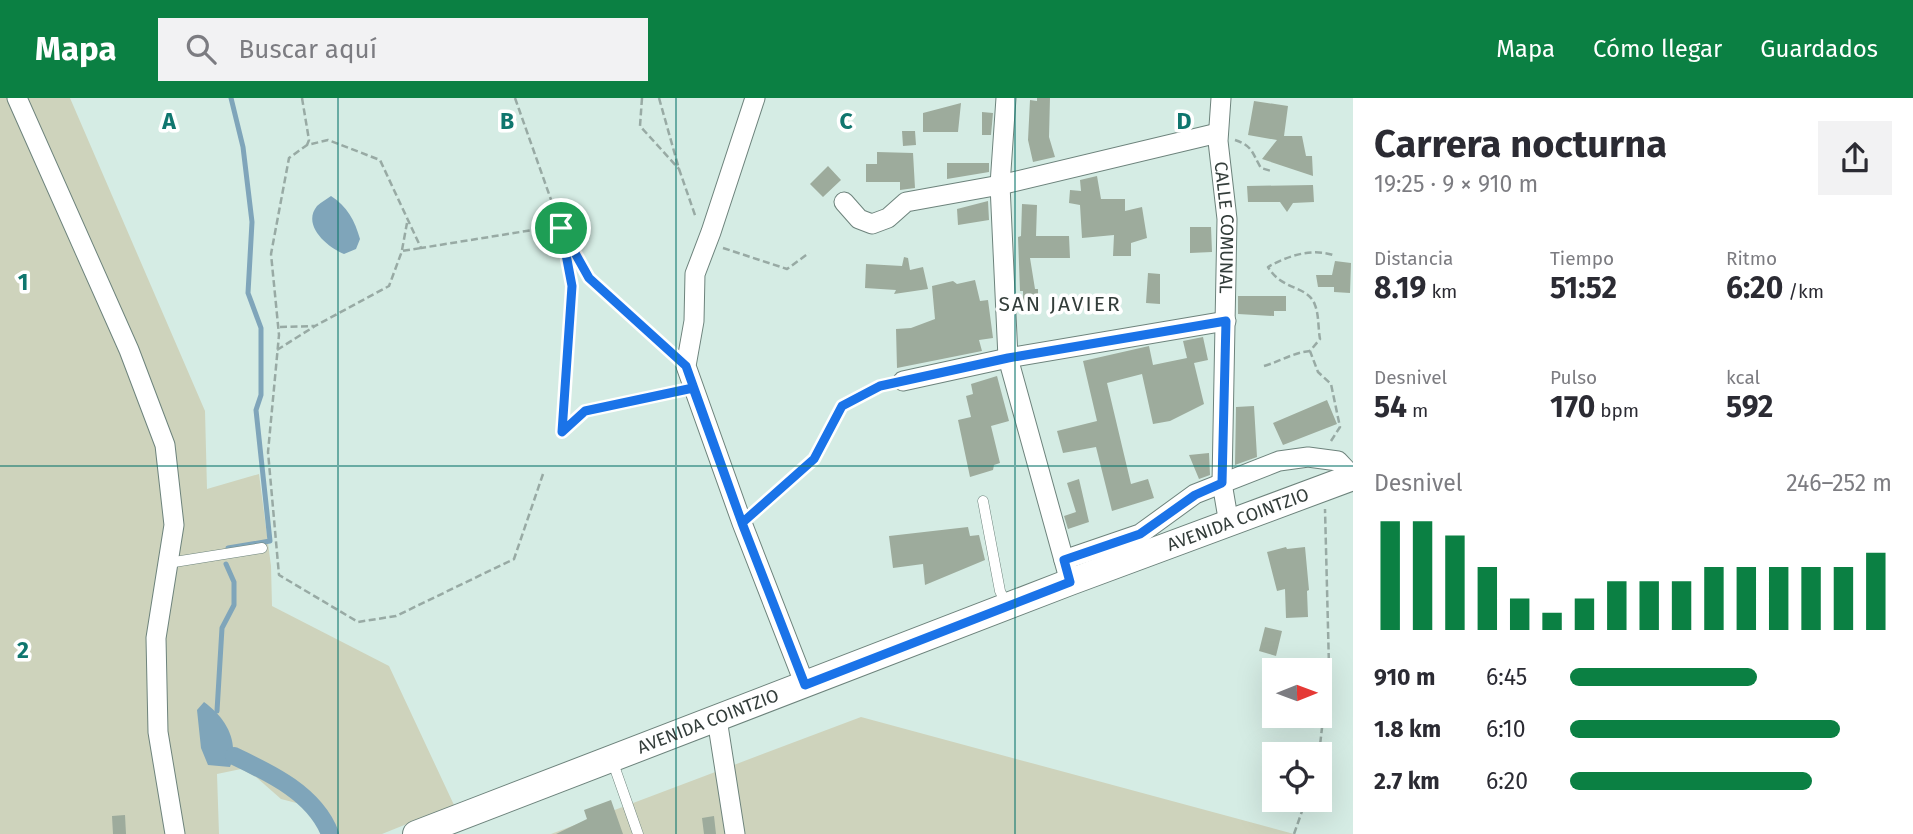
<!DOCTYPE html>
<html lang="es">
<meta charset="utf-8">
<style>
body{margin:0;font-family:"Fira Sans",sans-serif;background:#f2f2f3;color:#2b2b33;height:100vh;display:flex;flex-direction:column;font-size:26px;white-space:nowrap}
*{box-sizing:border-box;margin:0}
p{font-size:23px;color:#7c7c81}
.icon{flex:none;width:38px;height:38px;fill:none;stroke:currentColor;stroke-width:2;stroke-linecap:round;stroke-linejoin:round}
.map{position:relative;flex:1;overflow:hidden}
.side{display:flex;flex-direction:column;background:#fff;width:560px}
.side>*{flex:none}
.needle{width:46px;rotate:89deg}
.controls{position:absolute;left:1262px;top:560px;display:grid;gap:14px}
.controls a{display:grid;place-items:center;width:70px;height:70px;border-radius:0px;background:#fff;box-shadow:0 7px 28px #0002;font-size:35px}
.pin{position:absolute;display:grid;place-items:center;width:60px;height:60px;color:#fff;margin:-30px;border:4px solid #fff;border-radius:50%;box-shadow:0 2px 7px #0007}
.round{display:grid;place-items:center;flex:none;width:74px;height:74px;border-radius:0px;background:#f2f2f3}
.head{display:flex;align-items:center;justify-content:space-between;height:119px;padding:0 21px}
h1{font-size:38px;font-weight:700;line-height:52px}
.figures{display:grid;grid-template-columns:repeat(3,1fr);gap:10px;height:119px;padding:7px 21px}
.figures div{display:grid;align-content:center}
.figures b{font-size:30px;font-weight:700}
.figures small{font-size:19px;font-weight:400}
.figures p{font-size:19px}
.chart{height:196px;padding:14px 21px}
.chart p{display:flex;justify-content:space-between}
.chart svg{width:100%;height:126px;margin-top:7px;stroke:#0b8043;stroke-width:6}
ul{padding:0 21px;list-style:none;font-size:23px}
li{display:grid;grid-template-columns:112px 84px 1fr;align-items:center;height:52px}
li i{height:18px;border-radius:9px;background:#0b8043}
header{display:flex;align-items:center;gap:42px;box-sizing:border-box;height:98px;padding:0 35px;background:#0b8043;color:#fff}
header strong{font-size:33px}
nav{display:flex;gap:38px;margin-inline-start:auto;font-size:24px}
.search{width:490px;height:63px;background:#f2f2f3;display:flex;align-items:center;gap:18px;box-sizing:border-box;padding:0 24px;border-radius:0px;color:#7c7c81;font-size:26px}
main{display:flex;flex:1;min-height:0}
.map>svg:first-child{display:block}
</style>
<header>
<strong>Mapa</strong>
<div class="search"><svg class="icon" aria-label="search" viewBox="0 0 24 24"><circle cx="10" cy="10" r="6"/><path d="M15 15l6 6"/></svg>Buscar aquí</div>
<nav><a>Mapa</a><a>Cómo llegar</a><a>Guardados</a></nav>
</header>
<main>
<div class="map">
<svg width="1353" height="736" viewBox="0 0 1353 736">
<rect width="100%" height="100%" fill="#d5ece4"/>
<!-- green -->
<path fill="#ced3bc" d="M 0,0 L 70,0 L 205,313 L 207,391 L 259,376 L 271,468 L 272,508 L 389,568 L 454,707 L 382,736 L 323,736 C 320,725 309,723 304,707 L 281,701 L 256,679 L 241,671 L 217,676 L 219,736 L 0,736 Z
M 861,619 L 1294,736 L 551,736 Z"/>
<!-- water -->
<path fill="#7fa5ba" d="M 331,98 C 347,108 355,123 360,141 L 356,151 L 344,156 C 329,150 301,128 317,108 C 321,104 327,101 331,98 Z
M 204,604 C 225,619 240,643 230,669 L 208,667 L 201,650 L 197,612 Z"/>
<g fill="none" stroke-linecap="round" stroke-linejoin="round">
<!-- stream -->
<path stroke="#7fa5ba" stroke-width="5" d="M 228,450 L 270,443 L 256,312 L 261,297 L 261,230 L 248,195 L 252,124 L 243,49 L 231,0
M 217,613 L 222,530 L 234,507 L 234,484 L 226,466"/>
<!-- canal -->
<path stroke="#7fa5ba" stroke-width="18" d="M 234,658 C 270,675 315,696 330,736"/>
</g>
<!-- building -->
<path fill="#9dab9c" d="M 1037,0 L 1050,0 L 1049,39 L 1055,59 L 1033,64 L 1028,42 L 1030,2 L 1037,3 Z
M 1254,3 L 1288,8 L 1284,38 L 1302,38 L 1306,58 L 1312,58 L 1313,78 L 1262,61 L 1277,42 L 1248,37 Z
M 961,5 L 958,34 L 923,34 L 923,15 Z
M 982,14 L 993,15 L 991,37 L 982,37 Z
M 902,33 L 915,33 L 916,47 L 903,48 Z
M 877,54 L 913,55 L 915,90 L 900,92 L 900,84 L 866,84 L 866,66 L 877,66 Z
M 947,65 L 989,65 L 989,74 L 947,81 Z
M 828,68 L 841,82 L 823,99 L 810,86 Z
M 1097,78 L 1101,101 L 1125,101 L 1125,113 L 1142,109 L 1147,140 L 1131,145 L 1131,158 L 1113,158 L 1114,137 L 1082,140 L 1080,107 L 1069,105 L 1070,92 L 1081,93 L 1080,82 Z
M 1313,87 L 1314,104 L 1293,105 L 1287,114 L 1280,104 L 1248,104 L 1247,88 Z
M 988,103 L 989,122 L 958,127 L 957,111 Z
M 1022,106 L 1037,107 L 1036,138 L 1069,138 L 1070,160 L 1030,160 L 1035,191 L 1038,191 L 1038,208 L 1023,208 L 1023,193 L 1020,193 L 1018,139 L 1021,138 Z
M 1190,129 L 1211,129 L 1212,154 L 1190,155 Z
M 904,159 L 908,160 L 910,172 L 923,169 L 928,191 L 894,196 L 896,192 L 865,190 L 866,166 L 902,168 Z
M 1335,163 L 1351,165 L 1350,195 L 1334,194 L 1334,189 L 1318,189 L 1316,177 L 1332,177 Z
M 1148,175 L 1160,176 L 1160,206 L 1146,205 Z
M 975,182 L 980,203 L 988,202 L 993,240 L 979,242 L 982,253 L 897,270 L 896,231 L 911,230 L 935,221 L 932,188 L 953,183 L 957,186 Z
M 1238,198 L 1286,198 L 1286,213 L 1274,213 L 1274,218 L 1238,216 Z
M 1203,239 L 1208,262 L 1194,265 L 1204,306 L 1170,323 L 1153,326 L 1142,276 L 1107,285 L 1131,386 L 1148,381 L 1154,400 L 1112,413 L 1096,349 L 1063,355 L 1057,333 L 1097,323 L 1083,263 L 1149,248 L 1153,267 L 1187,260 L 1183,243 Z
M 997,278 L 1009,323 L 991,328 L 1000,365 L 994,367 L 993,372 L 970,379 L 958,322 L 971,319 L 966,298 L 973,296 L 971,286 Z
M 1327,302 L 1337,326 L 1283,347 L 1273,325 Z
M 1254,308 L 1257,359 L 1235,367 L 1236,309 Z
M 1209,355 L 1210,377 L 1199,381 L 1189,357 Z
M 1079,381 L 1089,424 L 1068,431 L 1064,418 L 1076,414 L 1067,385 Z
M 968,429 L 970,438 L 979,437 L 985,462 L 925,487 L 923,466 L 893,470 L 889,438 Z
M 1286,449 L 1287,451 L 1305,449 L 1309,492 L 1307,493 L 1308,519 L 1286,520 L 1285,491 L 1277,493 L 1267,454 Z
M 1265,529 L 1282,533 L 1276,558 L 1259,553 Z
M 611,702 L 623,736 L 556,736 L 587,721 L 584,712 Z
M 125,717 L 126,736 L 113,736 L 112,718 Z
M 714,718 L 716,736 L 704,736 L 702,720 Z"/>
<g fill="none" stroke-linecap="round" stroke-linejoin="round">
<!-- lane casing -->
<g stroke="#6d837c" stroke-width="11">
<path id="lane" d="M 983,403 L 1000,493 L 1007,508
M 168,465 L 262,450
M 612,662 L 638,736"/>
</g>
<!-- street casing -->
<g stroke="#6d837c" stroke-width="21">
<g id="street">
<path d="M 17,0 L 129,252 L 165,347 L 174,427 L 156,540 L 158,634 L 175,736"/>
<path d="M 755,0 L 711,134 L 695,176 L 694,223 L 686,268 L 742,425 L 805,587"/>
<path d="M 1006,0 L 1000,87 L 1008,260 L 1070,484"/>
<path id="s1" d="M 1221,0 L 1218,43 L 1227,121 L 1222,385 L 1229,426"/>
<path d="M 844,104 L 859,121 L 872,126 L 888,120 L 906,104 L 1000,87 L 1218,35"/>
<path d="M 903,283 L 1008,260 L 1226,223"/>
<path d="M 1064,462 L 1140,436 L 1195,396 L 1279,363 L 1308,359 L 1338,363 L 1353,379"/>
<path d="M 717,621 L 735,736"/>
</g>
</g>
<!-- secondary casing -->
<g stroke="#6d837c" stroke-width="28">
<g id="secondary">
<path id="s2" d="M 416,736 L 1070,484 L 1353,379"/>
</g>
</g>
<!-- path -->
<path stroke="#98aaa4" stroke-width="2.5" stroke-dasharray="7 3.5" stroke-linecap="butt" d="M 302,0 L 309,42 L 307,47
M 515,0 L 561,130 L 589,180 L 670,255
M 642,0 L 640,28 L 679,71
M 659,0 L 679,71 L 696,120
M 1235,42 C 1253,48 1252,55 1261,70 L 1271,73
M 723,150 L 787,171 L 809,155
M 402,152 L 407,125
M 280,229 L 315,228 L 389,188 L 402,153 L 421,150
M 277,252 L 315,228
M 1264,268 C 1281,263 1292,255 1310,253
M 562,334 L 585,313 L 678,292
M 1331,343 L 1340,329 L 1331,286 L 1318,274 L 1310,253 L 1320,241 C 1318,230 1319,217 1315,207 C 1308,187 1282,193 1268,169 C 1287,158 1311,150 1333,157
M 543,376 L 514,461 L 396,518 L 358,524 L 279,477 L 268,354 L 279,237 L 271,156 L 289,60 L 307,47 L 328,42 L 380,62 L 421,150 L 551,129 L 561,130 L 572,188 L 562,334
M 757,412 L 814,361 L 842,308 L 886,286
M 1319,656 L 1329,569 L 1325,411
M 1294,736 L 1306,702"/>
<!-- lane -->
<use href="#lane" stroke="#fff" stroke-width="10"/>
<!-- street -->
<use href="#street" stroke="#fff" stroke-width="19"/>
<!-- secondary -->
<use href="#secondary" stroke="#fff" stroke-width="26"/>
</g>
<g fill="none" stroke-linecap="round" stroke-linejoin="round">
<!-- route casing -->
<g stroke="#fff" stroke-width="14">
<path id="route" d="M 561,130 L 589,180 L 686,268 L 742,425 L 805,587 L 1070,484 L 1064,462 L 1140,436 L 1195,397 L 1222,385 L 1226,223 L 1008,260 L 880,288 L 842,308 L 814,361 L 742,425 L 693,290 L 585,313 L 562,334 L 572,188 L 561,130"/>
</g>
<!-- route -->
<use href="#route" stroke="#1a73e8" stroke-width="9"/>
</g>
<!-- grid -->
<path fill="none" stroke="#0f766e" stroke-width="2" stroke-opacity="0.55" d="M 338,0 L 338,736M 676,0 L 676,736M 1015,0 L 1015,736M 0,368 L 1353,368"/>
<g text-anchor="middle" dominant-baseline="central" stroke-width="7" stroke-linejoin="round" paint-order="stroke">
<!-- street labels -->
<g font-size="18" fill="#333d3a" stroke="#fff">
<text stroke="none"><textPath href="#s1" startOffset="130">CALLE COMUNAL</textPath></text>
<text stroke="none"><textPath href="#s2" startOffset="880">AVENIDA COINTZIO</textPath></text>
<text stroke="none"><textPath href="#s2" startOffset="313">AVENIDA COINTZIO</textPath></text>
</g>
<!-- quarter labels -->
<g font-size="21" letter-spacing="2" fill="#333d3a" stroke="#fff">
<text x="1060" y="206">SAN JAVIER</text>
</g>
</g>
<g font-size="23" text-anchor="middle" font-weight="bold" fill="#0f766e" stroke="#fff" stroke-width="7" stroke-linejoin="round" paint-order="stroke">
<text x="169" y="31">A</text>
<text x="507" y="31">B</text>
<text x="846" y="31">C</text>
<text x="1184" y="31">D</text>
<text x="23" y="192">1</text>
<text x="23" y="560">2</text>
</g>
</svg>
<div class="controls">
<a><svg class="needle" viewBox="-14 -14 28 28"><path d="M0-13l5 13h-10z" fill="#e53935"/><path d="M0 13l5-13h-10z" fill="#7c7c81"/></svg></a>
<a><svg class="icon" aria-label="locate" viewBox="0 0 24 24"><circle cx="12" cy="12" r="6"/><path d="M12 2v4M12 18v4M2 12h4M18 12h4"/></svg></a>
</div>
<div class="pin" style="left:561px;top:130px;background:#1e9e55"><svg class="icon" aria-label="arrive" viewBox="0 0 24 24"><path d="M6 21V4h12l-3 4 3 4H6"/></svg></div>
</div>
<section class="side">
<div class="head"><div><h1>Carrera nocturna</h1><p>19:25 · 9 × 910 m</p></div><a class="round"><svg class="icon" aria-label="share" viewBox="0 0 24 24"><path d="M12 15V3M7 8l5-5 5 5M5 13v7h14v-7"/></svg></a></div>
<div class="figures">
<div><p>Distancia</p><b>8.19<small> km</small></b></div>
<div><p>Tiempo</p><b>51:52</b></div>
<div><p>Ritmo</p><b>6:20<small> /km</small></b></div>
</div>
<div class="figures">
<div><p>Desnivel</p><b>54<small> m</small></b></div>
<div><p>Pulso</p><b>170<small> bpm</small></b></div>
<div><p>kcal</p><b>592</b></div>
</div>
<div class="chart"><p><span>Desnivel</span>246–252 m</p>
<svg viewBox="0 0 160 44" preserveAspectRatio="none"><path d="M5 44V6M15 44V6M25 44V11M35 44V22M45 44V33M55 44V38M65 44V33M75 44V27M85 44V27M95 44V27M105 44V22M115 44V22M125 44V22M135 44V22M145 44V22M155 44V17"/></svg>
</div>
<ul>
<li><b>910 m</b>6:45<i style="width:58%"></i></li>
<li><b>1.8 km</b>6:10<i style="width:84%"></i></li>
<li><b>2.7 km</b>6:20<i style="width:75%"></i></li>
</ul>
</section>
</main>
